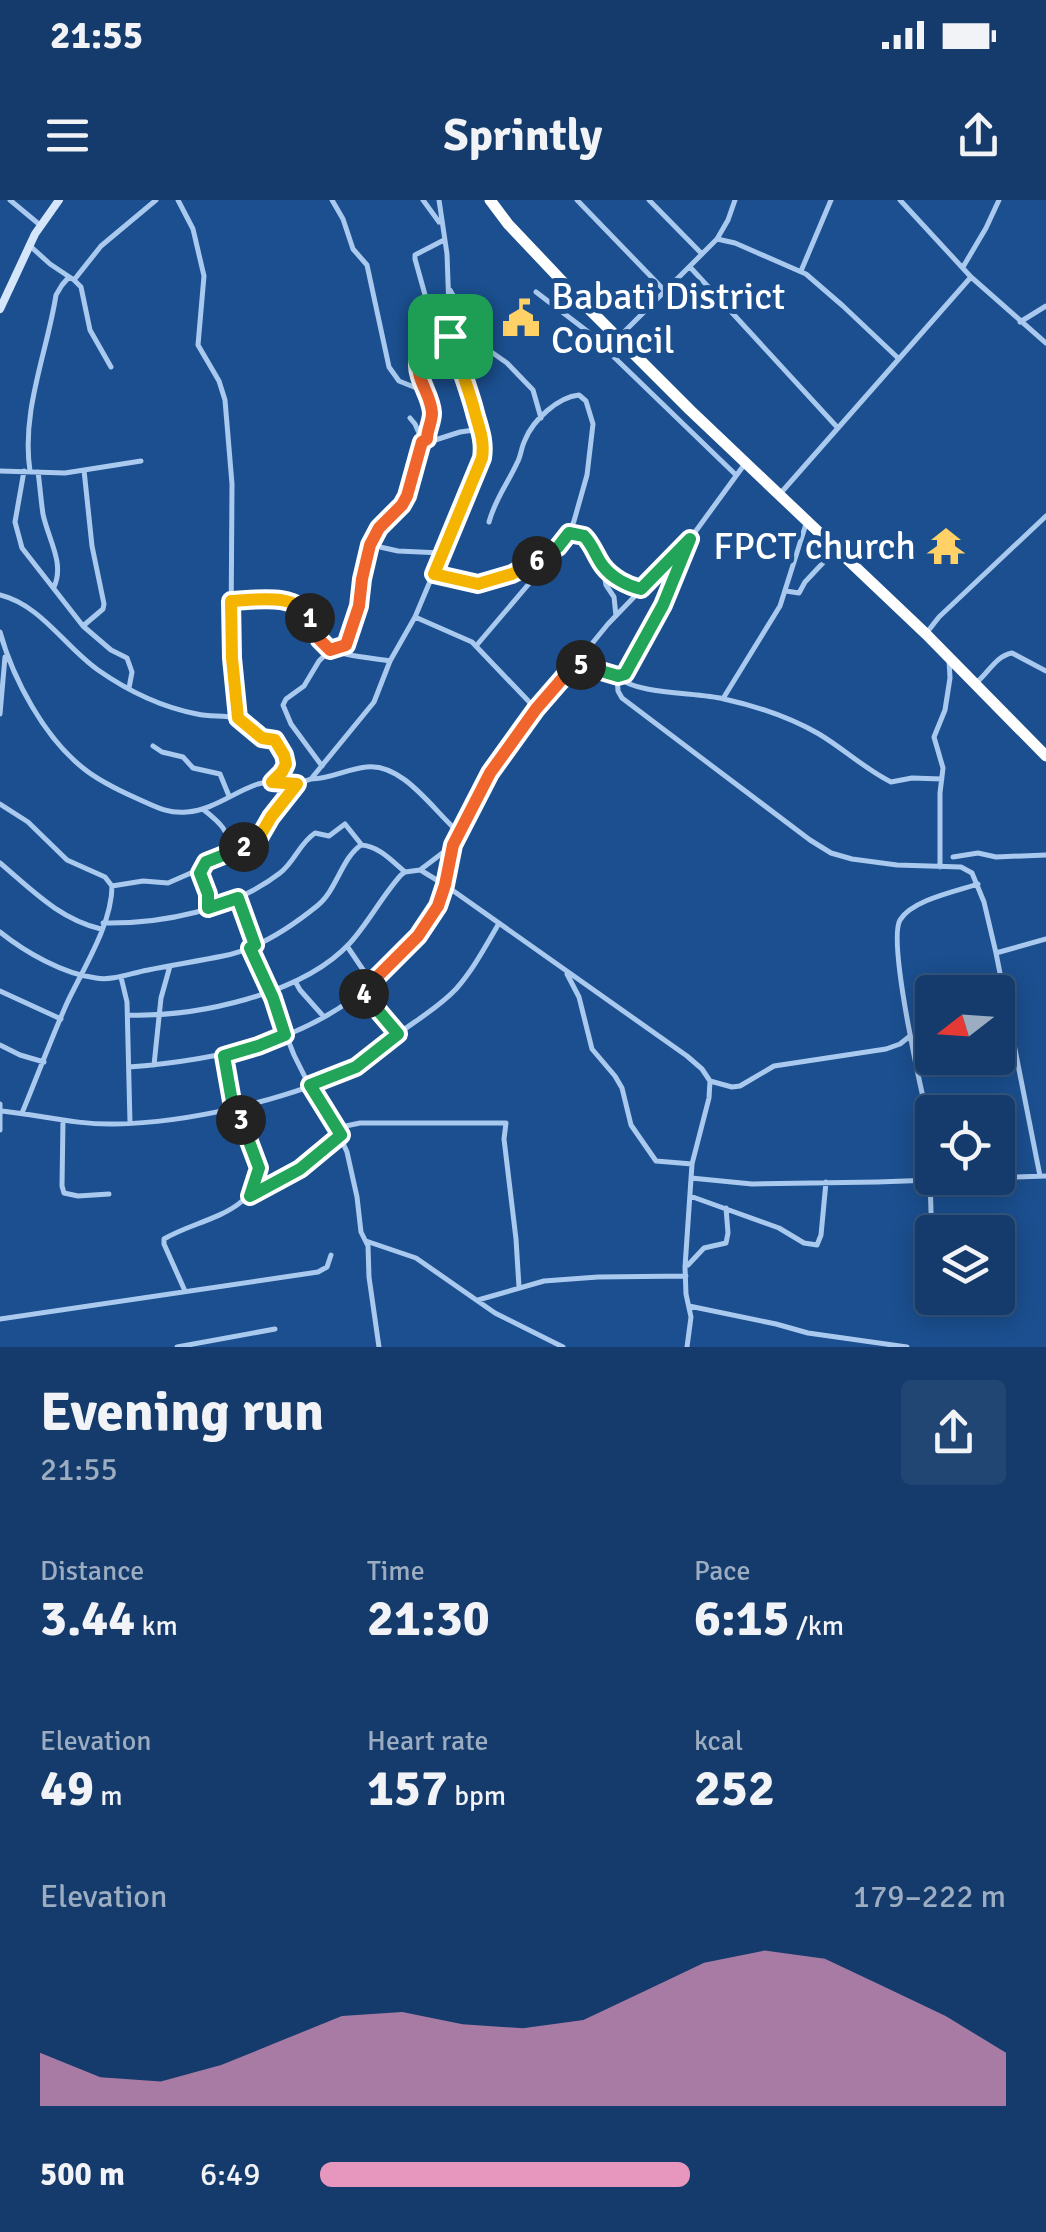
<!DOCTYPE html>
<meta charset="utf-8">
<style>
body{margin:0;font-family:Signika,sans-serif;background:#214673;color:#f1f3f6;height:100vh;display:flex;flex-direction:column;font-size:38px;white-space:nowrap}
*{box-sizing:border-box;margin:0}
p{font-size:32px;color:#9dadc1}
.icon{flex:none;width:55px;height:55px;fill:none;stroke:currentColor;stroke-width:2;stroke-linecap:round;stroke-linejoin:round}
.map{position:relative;height:1147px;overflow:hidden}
.side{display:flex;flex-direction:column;background:#143b6b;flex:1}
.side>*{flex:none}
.needle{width:65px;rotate:253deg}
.controls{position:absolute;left:915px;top:775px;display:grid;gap:20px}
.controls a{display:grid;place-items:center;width:100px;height:100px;border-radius:10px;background:#143b6b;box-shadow:0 5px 25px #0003,0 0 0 2px #33557e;font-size:50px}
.pin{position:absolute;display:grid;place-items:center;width:85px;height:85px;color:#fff;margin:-42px;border-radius:20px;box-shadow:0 5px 15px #0006}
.km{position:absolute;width:50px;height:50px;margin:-25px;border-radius:50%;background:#222;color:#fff;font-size:28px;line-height:50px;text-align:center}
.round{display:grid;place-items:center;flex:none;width:105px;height:105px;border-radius:10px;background:#214673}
.overview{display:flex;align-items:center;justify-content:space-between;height:170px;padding:0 40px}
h1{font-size:55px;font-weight:700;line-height:75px}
.figures{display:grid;grid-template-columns:repeat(3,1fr);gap:15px;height:170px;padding:10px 40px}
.figures div{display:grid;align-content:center}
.figures b{font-size:50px;font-weight:700}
.figures small{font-size:28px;font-weight:400}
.figures p{font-size:28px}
.chart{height:280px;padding:20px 40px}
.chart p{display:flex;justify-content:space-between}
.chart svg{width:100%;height:180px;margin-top:10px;fill:#e797bd;opacity:.7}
ul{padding:0 40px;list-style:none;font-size:32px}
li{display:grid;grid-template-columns:160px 120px 1fr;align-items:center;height:75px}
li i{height:25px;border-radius:12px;background:#e797bd}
.status{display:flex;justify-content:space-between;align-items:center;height:70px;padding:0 50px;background:#143b6b;direction:ltr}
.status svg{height:28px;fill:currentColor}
header{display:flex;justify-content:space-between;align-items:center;height:130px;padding:0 40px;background:#143b6b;font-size:45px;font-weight:700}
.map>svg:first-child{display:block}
</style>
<div class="status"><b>21:55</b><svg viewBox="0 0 49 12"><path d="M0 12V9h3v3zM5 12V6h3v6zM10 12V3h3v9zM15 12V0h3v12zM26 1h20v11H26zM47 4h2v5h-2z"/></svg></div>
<header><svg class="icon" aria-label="menu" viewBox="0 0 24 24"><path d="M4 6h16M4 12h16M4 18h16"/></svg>Sprintly<svg class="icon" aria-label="share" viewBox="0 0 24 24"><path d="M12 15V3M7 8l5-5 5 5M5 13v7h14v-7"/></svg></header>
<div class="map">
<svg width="1046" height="1147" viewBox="0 0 1046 1147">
<rect width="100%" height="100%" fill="#1b4f8f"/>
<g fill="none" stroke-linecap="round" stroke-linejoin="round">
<!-- street -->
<path stroke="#a9c9ee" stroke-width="5" d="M 10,0 L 40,25
M 178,0 L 193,29 L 204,76 L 198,145 L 219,181 L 225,200 L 232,284 L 231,433 L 238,518
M 332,0 L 343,19 L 353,49 L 367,65 L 389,167 L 399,181 L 424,191
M 423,0 L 439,22
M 577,0 L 665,91
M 649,0 L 702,54
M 900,0 L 971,77 L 1046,143
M 717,39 L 735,43 L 806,74 L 843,106 L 898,158
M 29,45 L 50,64 L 74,80 L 81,87 L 90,130 L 111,167
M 690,67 L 837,227
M 963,67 L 986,28 L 999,0
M 801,71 L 831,0
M 74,80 L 101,46 L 156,0
M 450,90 L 480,144 L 507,163 L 533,190 L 541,218
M 536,92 L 587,131 L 736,275
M 1020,122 L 1046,106
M 450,137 L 433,143 L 418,162 L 420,182 L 432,213 L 426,236 L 432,241 L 460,232 L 481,229
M 619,137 L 717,39 L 728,20 L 735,0
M 433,143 L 429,129 L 429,109 L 415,59 L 415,55 L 444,40
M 410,218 L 415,224 L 423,242
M 0,271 L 65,273 L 141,261
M 24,271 L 15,322 L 22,348 L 83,426 L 111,450 L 127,458 L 132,472 L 129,488
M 30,271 C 21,211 47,153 56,95 L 62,85 L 69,77
M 38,272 C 40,286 41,301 43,314 C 48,339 65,363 54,387
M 779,295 L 971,77
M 569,333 L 586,338 L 602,363 L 606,385 L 614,397 L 616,416
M 687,344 C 676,372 642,465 618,477 C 637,495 696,492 724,499 C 756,506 791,518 819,534 C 844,549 865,569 891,582 L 912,578 L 942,579
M 371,345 L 398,351 L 442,353
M 605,369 L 627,386 L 641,389
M 434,374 L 478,384 L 525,368 L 552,351
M 786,391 L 799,393 L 805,382 L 836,349
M 0,395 C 41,405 65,447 98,470 C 128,491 161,507 197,514 C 210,517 224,515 236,518 C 252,522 256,538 275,540 C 288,560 289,565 273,582
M 231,401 C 252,400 293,392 307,413 C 315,424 316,439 327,447 C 339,456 374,458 390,461
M 415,417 L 472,442 L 536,509
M 83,426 L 103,409 L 104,404 L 92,346 L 84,270
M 928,431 L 939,417 L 1046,316
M 0,432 C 13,479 44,537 83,568 C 99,581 118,590 136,598 C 154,606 167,614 187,612 C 213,610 234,592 258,584 C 276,579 293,587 311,579 L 374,502 L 390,461 L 415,417 L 482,258 L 483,234 L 450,137 L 447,54 L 439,0
M 476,446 L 544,366 L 569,333 L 574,321 L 587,275 L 593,224 L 586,201 L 579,195 C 558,197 533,220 525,240 C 521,248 521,256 517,263 C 507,285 496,297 489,322
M 575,463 L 617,475 L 618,491 L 622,498 L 810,640 L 831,653 L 852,659 L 897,665 L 961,667 L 972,673 L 984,702 L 996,753 L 1040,976
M 977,482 C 989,472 996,456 1012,453 L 1046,471
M 724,497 L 780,406 L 806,324
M 0,514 L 5,457
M 153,546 L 162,552 L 183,557 L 193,568 L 220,574 L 229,596
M 322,566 L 291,524 L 283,505 L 286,499 L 304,486 L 319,461 L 330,450 L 346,445 L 359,406 L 362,379 L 370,345 L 379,328 L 407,297 L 419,249 L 423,242 L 427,239
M 311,579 C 330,579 347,569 366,567 C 401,562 432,608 455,629 L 456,636
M 0,604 L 28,622 L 67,660 L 105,677 L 112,686 C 112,724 83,769 67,803 C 51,839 37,877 22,913
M 204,610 C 218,621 232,632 228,652
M 953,657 L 978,653 L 996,657 L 1046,655
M 0,663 C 32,690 59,719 101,729
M 940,667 L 940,593 L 943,568 L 934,537 L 945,510 L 950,478 L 949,460
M 422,671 L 445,685 L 687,856 L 702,869 L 710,881 L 709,898 L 692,964 L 685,1067 L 686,1094 L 691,1117 L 687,1147
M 112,686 L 143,681 L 168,683 L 200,669
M 238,698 L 255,745
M 208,708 C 210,694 198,681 201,670 C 204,653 243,651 255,641 C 264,634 266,624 272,615 C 279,604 289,594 297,584
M 103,723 C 163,724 232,710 280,673 C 295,661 299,644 315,633 L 329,636 L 345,624 L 361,644
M 0,732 C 25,752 63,774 96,778 C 113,781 131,773 148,770 C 173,765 198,761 223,756 C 256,750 291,727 317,706 C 337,690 341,659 361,645 C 379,646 392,661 405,672
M 347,746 L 372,783
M 251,747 L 294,855 L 309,885 L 331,917 L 347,952 L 357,997 L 361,1032 L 368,1046 L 369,1077 L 379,1147
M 996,753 L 1046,739
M 567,774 L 579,797 L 592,849 L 615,876 L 622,888 L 631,925 L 656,961 L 692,964
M 121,777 L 127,802 L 130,923
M 295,781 L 300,790 L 324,817
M 0,791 L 61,819
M 363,792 L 398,834
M 128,815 C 196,817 302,795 350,743 C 369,722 382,696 401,675 L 405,672 L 420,670 L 453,645 L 478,594 L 510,544 L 608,424 L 690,339 L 744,265
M 0,845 L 20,855 L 44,862
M 224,856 L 233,907
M 154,865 L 161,798 L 170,766
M 129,867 C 227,859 318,840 390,767 C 408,748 425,730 437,706 C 446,688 448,667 453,647
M 710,881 L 732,887 L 740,886 L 774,866 L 886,849 L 900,844 L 910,836
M 0,904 L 0,930
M 2,911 C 40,915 77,925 115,924 C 186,923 289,900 353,868 C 370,859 386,843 402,831 C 420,818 440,806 456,789 C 473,770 485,747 498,725
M 63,920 L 62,986 L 64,993 L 78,996 L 109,994
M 336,928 L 360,923 L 506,923 L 504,939 L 516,1039 L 519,1087
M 932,936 C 924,903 887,743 900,720 C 912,700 957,691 978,684
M 691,978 L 752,984 L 877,982 L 1046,976
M 930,980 L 932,1042
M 253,995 L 300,969 L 341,935
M 690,996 L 779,1028 L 804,1043 L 817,1045 L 821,1035 L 826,982
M 366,1041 L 416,1058 L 495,1113 L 563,1147
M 688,1065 L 704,1048 L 726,1043 L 728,1033 L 726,1008
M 929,1082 L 932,1066
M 185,1091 L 164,1044 L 164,1039 C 198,1018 259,1015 258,964 L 240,918 L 231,908
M 478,1100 L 544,1081 L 598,1077 L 686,1076
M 689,1106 L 776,1124 L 808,1133 L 907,1147
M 0,1119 L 318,1072 L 327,1067 L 331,1055
M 177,1147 L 275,1129"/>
<!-- secondary -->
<path stroke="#d6e6fa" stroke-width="8" d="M 0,109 L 35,34 L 59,0"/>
<!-- highway -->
<path stroke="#fff" stroke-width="11" d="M 490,0 L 508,24 L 579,99 L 690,210 L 926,434 L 1046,556"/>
</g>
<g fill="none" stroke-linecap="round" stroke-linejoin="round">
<!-- split-1 casing -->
<g stroke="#fff" stroke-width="20">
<path id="split-1" d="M 310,418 L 320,440 L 330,450 L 346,445 L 359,406 L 362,379 L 370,345 L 379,328 L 402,305 L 407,296 L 420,249 L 422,242 L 427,239 C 427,230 432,222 432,213 C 431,195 417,181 418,162 L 433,143 L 450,136"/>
</g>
<!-- split-2 casing -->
<g stroke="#fff" stroke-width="20">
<path id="split-2" d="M 244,647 L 260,636 L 271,617 L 297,584 L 272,582 L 282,572 L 286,564 L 284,555 L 275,540 L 262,538 L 238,518 L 232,458 L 231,401 C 256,400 296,392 310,418"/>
</g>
<!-- split-3 casing -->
<g stroke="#fff" stroke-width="20">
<path id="split-3" d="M 241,920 L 231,908 L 233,907 L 224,856 L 258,846 L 285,835 L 273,798 L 250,748 L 255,745 L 238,698 L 208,708 L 208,694 L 200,673 L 206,662 L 244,647"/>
</g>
<!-- split-4 casing -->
<g stroke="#fff" stroke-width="20">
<path id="split-4" d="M 241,920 L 259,968 L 250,996 L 300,969 L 341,935 L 310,885 L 356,867 L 398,834 L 364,794"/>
</g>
<!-- split-5 casing -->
<g stroke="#fff" stroke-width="20">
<path id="split-5" d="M 364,794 L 362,792 L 418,736 L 438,706 L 445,685 L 453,645 L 490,573 L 536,509 L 575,464 L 581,465"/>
</g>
<!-- split-6 casing -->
<g stroke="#fff" stroke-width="20">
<path id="split-6" d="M 537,361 L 558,347 L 569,333 L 584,336 C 593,345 596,357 603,366 C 612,378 628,386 641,389 L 690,339 L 663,405 L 625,474 L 618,476 L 581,465"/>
</g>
<!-- split-7 casing -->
<g stroke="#fff" stroke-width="20">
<path id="split-7" d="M 450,136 C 458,161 467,184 474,209 C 478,226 485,239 482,258 L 434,374 L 478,384 L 512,374 L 537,361"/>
</g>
<!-- split-1 -->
<use href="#split-1" stroke="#f0652b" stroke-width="12"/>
<!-- split-2 -->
<use href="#split-2" stroke="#f5b400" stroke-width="12"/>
<!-- split-3 -->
<use href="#split-3" stroke="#22a559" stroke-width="12"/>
<!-- split-4 -->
<use href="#split-4" stroke="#22a559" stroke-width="12"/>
<!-- split-5 -->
<use href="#split-5" stroke="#f0652b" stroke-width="12"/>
<!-- split-6 -->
<use href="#split-6" stroke="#22a559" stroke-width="12"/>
<!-- split-7 -->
<use href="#split-7" stroke="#f5b400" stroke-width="12"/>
</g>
<!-- icons -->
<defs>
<g id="civic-bare" transform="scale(3)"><path d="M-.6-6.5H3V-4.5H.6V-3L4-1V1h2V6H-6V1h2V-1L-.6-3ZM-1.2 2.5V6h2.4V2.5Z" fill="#ffd166" stroke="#1b4f8f" stroke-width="2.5" paint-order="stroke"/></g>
<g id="temple-bare" transform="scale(3)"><path d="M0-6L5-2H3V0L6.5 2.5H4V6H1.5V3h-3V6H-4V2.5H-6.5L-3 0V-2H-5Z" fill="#ffd166" stroke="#1b4f8f" stroke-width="2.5" paint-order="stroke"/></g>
</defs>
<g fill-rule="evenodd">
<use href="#civic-bare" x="521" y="118"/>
<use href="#temple-bare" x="946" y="346"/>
</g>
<g text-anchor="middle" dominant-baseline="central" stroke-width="10" stroke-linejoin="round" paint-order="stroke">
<!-- poi labels -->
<g font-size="38" fill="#fff" stroke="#1b4f8f" text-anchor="start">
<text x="551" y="96">Babati District<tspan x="551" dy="44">Council</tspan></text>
<text x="916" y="346" text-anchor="end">FPCT church</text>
</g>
</g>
</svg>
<div class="controls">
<a><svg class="needle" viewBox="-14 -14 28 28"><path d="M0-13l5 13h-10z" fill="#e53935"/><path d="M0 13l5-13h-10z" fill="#9dadc1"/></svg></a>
<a><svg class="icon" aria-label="locate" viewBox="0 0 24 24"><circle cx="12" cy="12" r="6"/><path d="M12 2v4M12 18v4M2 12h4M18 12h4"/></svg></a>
<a><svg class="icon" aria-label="layers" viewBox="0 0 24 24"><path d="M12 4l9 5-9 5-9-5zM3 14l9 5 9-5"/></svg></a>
</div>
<div class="pin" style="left:450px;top:136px;background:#1e9e55"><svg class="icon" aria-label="arrive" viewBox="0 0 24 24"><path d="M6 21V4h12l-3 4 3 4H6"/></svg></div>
<b class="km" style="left:310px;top:418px">1</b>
<b class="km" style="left:244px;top:647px">2</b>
<b class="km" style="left:241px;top:920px">3</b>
<b class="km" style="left:364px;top:794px">4</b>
<b class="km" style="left:581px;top:465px">5</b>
<b class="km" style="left:537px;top:361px">6</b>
</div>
<section class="side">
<div class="overview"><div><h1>Evening run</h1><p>21:55</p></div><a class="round"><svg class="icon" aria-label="share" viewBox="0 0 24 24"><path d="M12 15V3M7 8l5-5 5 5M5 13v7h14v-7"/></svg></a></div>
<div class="figures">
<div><p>Distance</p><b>3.44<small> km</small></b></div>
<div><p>Time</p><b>21:30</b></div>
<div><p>Pace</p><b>6:15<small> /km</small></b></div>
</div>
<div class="figures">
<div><p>Elevation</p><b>49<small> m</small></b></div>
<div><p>Heart rate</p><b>157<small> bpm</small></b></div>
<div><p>kcal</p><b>252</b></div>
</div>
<div class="chart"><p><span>Elevation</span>179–222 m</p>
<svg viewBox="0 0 160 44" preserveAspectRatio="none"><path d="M0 44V31L10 37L20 38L30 34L40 28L50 22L60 21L70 24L80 25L90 23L100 16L110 9L120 6L130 8L140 15L150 22L160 31V44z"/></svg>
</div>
<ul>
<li><b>500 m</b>6:49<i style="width:54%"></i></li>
</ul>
</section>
